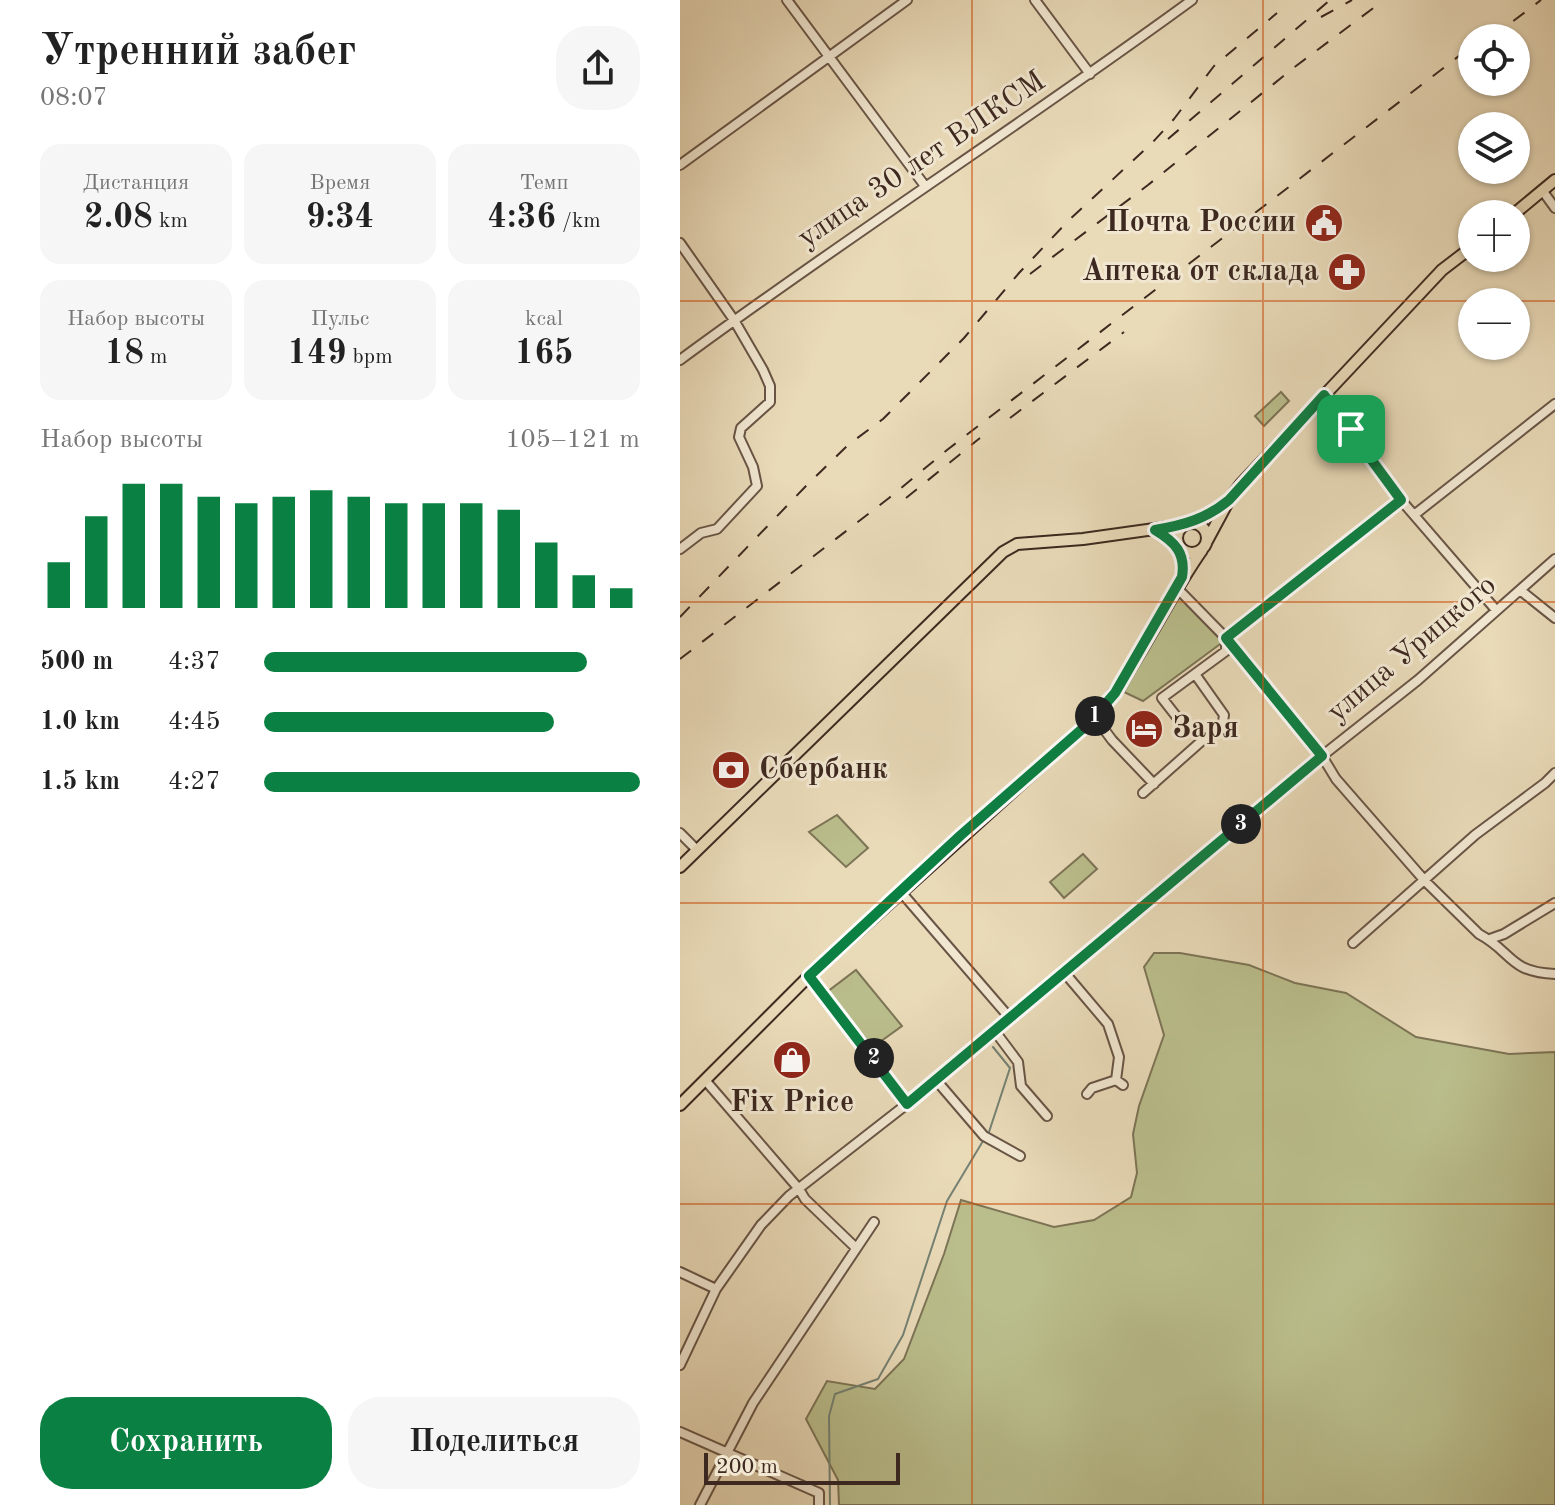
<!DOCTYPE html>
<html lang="ru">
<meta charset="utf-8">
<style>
body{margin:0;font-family:"Old Standard TT",serif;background:#f6f6f6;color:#222;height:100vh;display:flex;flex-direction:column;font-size:30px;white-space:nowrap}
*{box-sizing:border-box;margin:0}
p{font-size:26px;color:#767676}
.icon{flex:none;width:44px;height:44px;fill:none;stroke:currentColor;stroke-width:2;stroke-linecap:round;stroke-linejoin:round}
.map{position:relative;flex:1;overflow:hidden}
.sheet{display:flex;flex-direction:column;background:#fff;width:680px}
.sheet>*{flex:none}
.controls{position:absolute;left:778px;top:24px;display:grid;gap:16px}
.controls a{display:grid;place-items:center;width:72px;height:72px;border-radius:50%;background:#fff;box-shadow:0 2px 6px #0004;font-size:40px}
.scale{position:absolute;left:24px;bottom:20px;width:196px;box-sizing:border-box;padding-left:8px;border:4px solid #3e2920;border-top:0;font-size:22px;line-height:28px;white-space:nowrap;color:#3e2920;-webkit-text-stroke:6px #f1e7d1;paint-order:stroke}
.pin{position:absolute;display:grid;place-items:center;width:68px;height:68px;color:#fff;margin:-34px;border-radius:16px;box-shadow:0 4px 12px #0006}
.km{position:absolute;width:40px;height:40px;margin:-20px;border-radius:50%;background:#222;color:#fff;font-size:22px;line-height:40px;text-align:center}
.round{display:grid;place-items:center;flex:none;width:84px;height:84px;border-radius:32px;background:#f6f6f6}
.headline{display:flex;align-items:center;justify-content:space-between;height:136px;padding:0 40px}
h1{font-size:44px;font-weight:600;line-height:60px}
.figures{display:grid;grid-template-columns:repeat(3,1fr);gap:12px;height:136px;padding:8px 40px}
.figures div{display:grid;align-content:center;border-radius:20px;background:#f6f6f6;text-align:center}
.figures b{font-size:34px;font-weight:600}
.figures small{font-size:22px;font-weight:400}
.figures p{font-size:22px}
.chart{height:224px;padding:16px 40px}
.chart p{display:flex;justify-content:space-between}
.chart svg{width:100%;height:144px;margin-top:8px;stroke:#0b8043;stroke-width:6}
.primary-button{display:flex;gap:16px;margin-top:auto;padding:16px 40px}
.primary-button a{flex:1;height:92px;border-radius:32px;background:#0b8043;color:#fff;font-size:32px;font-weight:600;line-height:92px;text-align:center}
.primary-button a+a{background:#f6f6f6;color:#222}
ul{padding:0 40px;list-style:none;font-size:26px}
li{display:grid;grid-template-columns:128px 96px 1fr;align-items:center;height:60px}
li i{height:20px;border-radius:10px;background:#0b8043}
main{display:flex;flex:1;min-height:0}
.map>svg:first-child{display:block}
</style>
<main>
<section class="sheet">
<div class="headline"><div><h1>Утренний забег</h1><p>08:07</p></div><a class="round"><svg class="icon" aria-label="share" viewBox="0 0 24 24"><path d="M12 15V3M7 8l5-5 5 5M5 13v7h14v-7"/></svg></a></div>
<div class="figures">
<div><p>Дистанция</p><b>2.08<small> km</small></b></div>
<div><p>Время</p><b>9:34</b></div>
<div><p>Темп</p><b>4:36<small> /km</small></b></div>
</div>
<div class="figures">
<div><p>Набор высоты</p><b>18<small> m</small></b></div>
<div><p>Пульс</p><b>149<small> bpm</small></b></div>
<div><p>kcal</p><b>165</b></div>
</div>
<div class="chart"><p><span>Набор высоты</span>105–121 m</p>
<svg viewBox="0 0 160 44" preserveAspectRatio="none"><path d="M5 44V30M15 44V16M25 44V6M35 44V6M45 44V10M55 44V12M65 44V10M75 44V8M85 44V10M95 44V12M105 44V12M115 44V12M125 44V14M135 44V24M145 44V34M155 44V38"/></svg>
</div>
<ul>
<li><b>500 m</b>4:37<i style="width:86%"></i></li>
<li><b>1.0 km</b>4:45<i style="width:77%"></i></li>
<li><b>1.5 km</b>4:27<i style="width:100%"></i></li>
</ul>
<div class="primary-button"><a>Сохранить</a><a>Поделиться</a></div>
</section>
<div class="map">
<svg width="875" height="1505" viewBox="0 0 875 1505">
<rect width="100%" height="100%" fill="#e9dab8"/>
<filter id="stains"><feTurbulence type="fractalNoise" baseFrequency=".0025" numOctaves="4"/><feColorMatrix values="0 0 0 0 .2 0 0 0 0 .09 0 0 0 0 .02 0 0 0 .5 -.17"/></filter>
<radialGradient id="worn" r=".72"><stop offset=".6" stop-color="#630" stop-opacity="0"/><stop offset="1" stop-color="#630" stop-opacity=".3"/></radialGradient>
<!-- green -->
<path fill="#babe8c" stroke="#7c7456" stroke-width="2" d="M 601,392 L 609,401 L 584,426 L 575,416 Z
M 498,596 L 543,642 L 463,701 L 444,692 Z
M 157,815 L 188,848 L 166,867 L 129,832 Z
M 403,854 L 417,869 L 384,898 L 370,882 Z
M 474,953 L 500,953 L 569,965 L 615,983 L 666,993 L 736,1037 L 829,1054 L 875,1052 L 875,1505 L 159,1505 L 158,1480 L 126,1419 L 147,1381 L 195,1389 L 224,1359 L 264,1254 L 281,1200 L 374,1227 L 414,1220 L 451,1197 L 457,1173 L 453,1134 L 459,1106 L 484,1035 L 464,967 Z
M 176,970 L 222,1026 L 193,1047 L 147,992 Z"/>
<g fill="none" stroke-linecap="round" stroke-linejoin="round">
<!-- stream -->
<path stroke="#748173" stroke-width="2" d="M 309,1132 L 330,1068 L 313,1047
M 150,1505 L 149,1416 L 155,1394 L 198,1379 L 223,1335 L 267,1201 L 303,1141"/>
<!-- minor casing -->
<g stroke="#695546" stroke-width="12">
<path id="minor" d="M 107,0 L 245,186
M 355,0 L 410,74
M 0,165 L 227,0
M 862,190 L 875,208
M 0,243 L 54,320 L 83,370 L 90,386 L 90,402 L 61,428 L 59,437 L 73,467 L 77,486 L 37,529 L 21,533 L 0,549
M 0,360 C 168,236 344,123 512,0
M 644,395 L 721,500 L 816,610
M 734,515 L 875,404
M 496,587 L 546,638 L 642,756 L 656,779 L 745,881 L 799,934 C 833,952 828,972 875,974
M 840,590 L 875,618
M 415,717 L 432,740 L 474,784
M 507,730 L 482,698 L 546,651 L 546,638 L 721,500
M 463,793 L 543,722 L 544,715 L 515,674
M 0,833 L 17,850
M 221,892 L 329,1017
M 810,939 L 824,934 L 875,903
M 673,943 L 795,835 L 865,783 L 875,773
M 384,972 L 428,1024 L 439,1057 L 436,1080 L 443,1085
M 129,976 L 227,1104
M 314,1030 L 338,1062 L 341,1086 L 367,1116
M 25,1080 L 119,1189 L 125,1199 L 176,1248
M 256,1080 L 304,1136 L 340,1156
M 407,1094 L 412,1088 L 436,1080
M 0,1272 L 36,1289
M 0,1365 L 36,1289 L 81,1225 L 109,1196 L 227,1104 L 642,756 L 738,680 L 875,559
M 0,1432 L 139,1493 L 139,1505
M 20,1505 L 73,1403 L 194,1222"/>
</g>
<!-- major casing -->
<g stroke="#3e2920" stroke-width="14">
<path id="major" d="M 834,214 L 875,180
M 513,522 L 545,504
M497 538a15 15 0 1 1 30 0a15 15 0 1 1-30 0Z
M 475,530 C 494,541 506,552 502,575
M 527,541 L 549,500 L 561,484 L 762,270 L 792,247
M 0,867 L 323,552 L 337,544 L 403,539 L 503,525
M 0,1105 L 129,976 L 415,717 C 458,667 484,604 522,550"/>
</g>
<!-- minor -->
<use href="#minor" stroke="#f1e7d1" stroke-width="8"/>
<!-- major -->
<use href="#major" stroke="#e9dab8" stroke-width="10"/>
<!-- rail -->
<path stroke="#3e2920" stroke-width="2" stroke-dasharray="14 14" stroke-linecap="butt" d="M 641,17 L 672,0
M 811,38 L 861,0
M 488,139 L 650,0
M 350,274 L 468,185 L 616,66 L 704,0
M 330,418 L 444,332
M 226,498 L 300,438
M 0,617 L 126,486 L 168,445 L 203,419 L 284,338 L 339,273 L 388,221 L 472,143 L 494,119 L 534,66 L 597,13
M 0,659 L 209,498 L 267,450 L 792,46"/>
</g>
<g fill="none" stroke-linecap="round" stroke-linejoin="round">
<!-- route casing -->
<g stroke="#fff" stroke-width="16">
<path id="route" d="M 644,395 L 721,500 L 546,638 L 642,756 L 227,1104 L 129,976 L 281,835 L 409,723 L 435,693 L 502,577 C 506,553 495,542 475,530 C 504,525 526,519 549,500 Z"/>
</g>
<!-- route -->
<use href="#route" stroke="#0b8043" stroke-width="10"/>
</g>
<!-- grid -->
<path fill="none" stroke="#ce520f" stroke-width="2" stroke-opacity="0.55" d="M 292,0 L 292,1505M 583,0 L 583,1505M 0,301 L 875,301M 0,602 L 875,602M 0,903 L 875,903M 0,1204 L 875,1204"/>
<!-- icons -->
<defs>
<g id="civic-disc" transform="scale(2)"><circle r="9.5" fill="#8f2418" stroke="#f1e7d1"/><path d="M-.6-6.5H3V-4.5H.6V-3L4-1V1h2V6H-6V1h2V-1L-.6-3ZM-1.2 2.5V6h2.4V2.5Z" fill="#fff"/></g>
<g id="pharmacy-disc" transform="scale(2)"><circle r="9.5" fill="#8f2418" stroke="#f1e7d1"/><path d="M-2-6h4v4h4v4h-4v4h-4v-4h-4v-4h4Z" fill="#fff"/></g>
<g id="hotel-disc" transform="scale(2)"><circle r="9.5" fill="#8f2418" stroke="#f1e7d1"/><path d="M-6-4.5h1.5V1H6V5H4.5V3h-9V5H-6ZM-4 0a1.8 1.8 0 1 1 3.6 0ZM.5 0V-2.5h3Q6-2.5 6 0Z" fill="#fff"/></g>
<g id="bank-disc" transform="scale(2)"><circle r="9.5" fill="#8f2418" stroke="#f1e7d1"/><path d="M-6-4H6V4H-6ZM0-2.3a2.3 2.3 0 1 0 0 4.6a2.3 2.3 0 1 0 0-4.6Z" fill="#fff"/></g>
<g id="shop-disc" transform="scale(2)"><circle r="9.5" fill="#8f2418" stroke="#f1e7d1"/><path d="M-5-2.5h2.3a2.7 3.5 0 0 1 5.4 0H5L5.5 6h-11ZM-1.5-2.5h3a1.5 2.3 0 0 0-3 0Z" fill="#fff"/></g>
</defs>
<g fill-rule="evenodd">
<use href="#civic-disc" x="644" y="223"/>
<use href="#pharmacy-disc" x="667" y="272"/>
<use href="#hotel-disc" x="464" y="729"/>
<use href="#bank-disc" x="51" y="770"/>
<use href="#shop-disc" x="112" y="1060"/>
</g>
<g text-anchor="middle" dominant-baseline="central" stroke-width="6" stroke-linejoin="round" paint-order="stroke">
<!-- street labels -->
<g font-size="30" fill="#3e2920" stroke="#f1e7d1">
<text transform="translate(242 160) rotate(-34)">улица 30 лет ВЛКСМ</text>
<text transform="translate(732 649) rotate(-40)">улица Урицкого</text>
</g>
<!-- poi labels -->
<g font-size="30" font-weight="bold" fill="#3e2920" stroke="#f1e7d1" text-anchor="end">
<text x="616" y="223">Почта России</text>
<text x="639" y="272">Аптека от склада</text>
<text x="492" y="729" text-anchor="start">Заря</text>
<text x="79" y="770" text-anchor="start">Сбербанк</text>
<text x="112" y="1103" text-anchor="middle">Fix Price</text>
</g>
</g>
<rect width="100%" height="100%" filter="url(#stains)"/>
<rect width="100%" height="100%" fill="url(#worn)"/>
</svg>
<div class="controls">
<a><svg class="icon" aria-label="locate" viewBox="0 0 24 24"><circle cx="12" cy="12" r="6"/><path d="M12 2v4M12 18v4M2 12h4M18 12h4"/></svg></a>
<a><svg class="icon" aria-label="layers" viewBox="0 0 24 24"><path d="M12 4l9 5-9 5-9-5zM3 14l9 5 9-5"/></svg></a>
<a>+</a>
<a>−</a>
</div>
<div class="scale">200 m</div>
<div class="pin" style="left:671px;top:429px;background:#1e9e55"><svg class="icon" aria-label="arrive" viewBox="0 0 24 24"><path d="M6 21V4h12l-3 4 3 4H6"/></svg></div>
<b class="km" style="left:415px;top:716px">1</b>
<b class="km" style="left:194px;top:1058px">2</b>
<b class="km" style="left:561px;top:824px">3</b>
</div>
</main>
